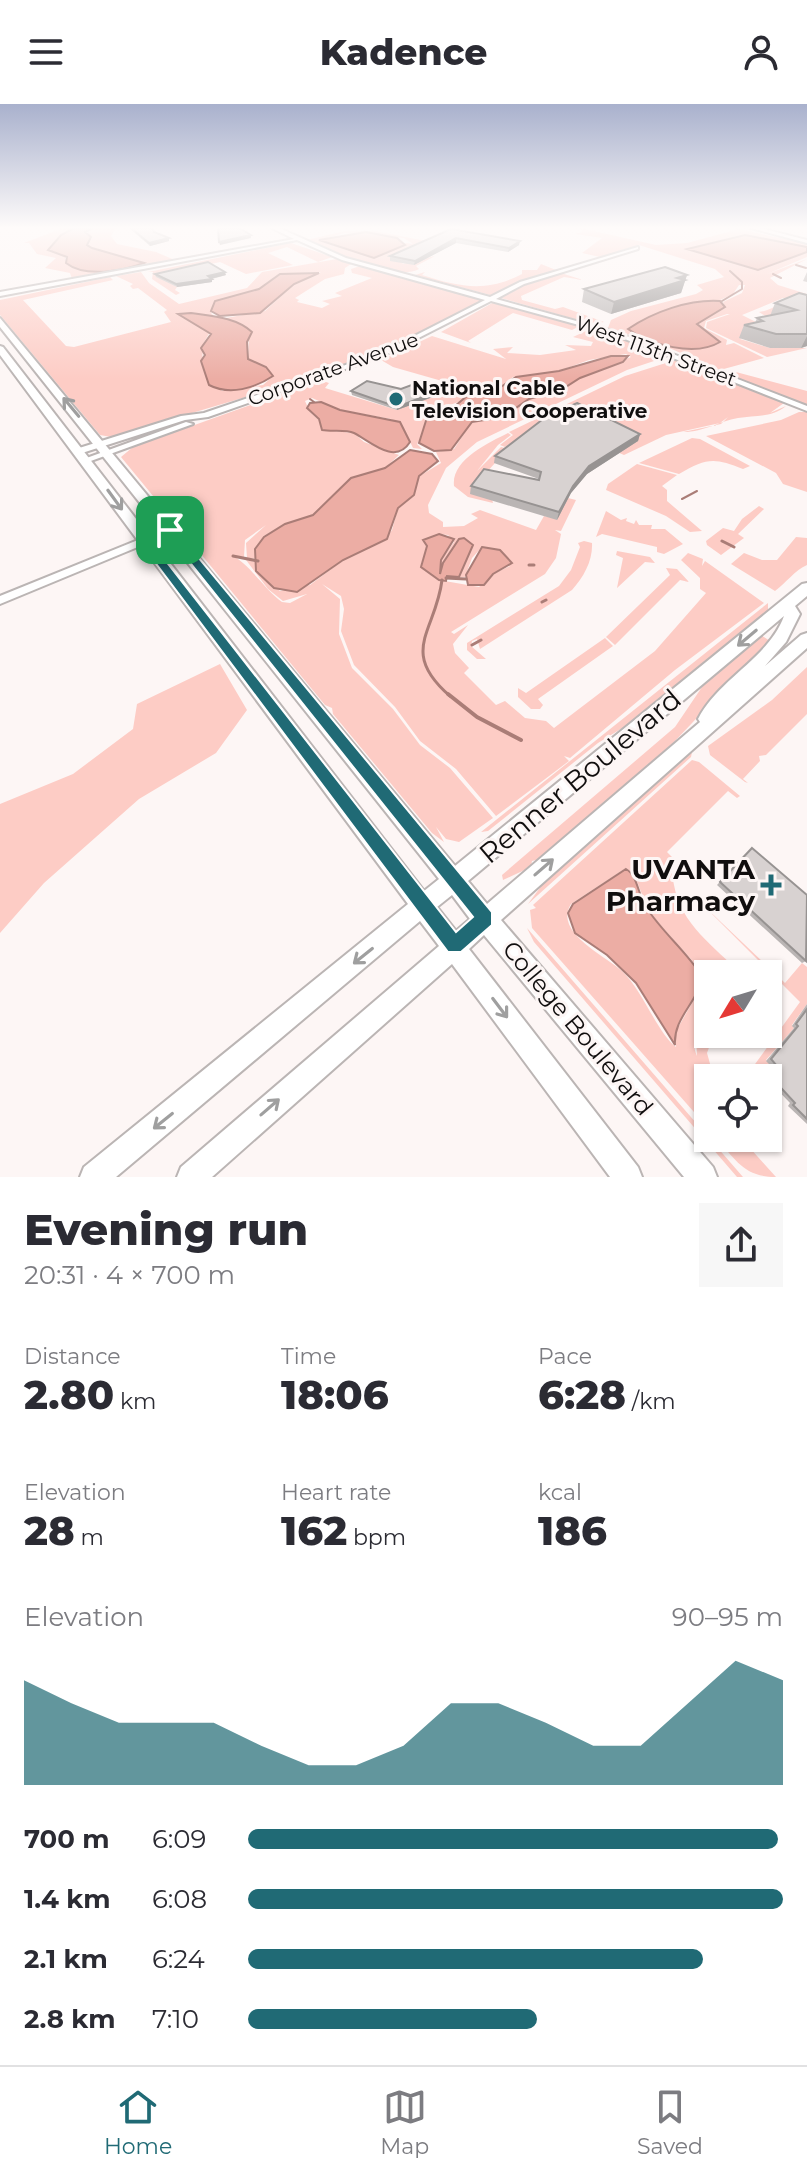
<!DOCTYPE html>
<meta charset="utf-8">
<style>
body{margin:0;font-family:Montserrat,sans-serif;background:#f7f7f7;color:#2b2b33;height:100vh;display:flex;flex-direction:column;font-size:30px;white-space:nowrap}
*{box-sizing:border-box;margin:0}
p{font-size:26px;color:#7c7c81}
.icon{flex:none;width:44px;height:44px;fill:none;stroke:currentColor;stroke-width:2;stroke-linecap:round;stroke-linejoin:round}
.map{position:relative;height:1073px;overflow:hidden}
.details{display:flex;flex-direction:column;background:#fff;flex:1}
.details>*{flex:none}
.needle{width:52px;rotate:232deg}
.fabs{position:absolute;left:694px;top:856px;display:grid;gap:16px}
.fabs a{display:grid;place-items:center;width:88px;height:88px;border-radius:0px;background:#fff;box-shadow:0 2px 6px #0004;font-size:40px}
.pin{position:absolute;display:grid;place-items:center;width:68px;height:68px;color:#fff;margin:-34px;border-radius:16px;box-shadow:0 4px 12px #0006}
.round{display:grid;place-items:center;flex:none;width:84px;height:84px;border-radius:0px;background:#f7f7f7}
.summary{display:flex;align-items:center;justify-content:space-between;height:136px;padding:0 24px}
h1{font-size:44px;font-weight:800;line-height:60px}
.figures{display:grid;grid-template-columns:repeat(3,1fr);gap:12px;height:136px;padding:8px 24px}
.figures div{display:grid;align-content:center}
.figures b{font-size:40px;font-weight:800}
.figures small{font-size:22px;font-weight:400}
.figures p{font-size:22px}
.chart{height:224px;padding:16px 24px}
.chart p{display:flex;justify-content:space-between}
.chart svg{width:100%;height:144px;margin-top:8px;fill:#206a75;opacity:.7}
ul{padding:0 24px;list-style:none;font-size:26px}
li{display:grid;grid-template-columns:128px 96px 1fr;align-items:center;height:60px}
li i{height:20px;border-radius:10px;background:#206a75}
header{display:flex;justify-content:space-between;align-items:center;height:104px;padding:0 24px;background:#fff;font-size:36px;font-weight:800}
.tab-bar{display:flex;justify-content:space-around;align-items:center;height:112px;border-top:2px solid #e1e1e2;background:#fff;font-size:22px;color:#7c7c81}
.tab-bar a{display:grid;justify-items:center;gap:4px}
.tab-bar .current{color:#206a75}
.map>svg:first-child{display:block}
</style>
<header><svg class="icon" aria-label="menu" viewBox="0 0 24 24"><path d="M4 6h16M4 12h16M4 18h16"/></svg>Kadence<svg class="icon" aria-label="person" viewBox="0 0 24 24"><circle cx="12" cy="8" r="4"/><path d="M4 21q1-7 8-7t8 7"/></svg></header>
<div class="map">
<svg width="807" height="1073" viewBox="0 0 807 1073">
<rect width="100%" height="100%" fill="#fdf6f5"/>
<!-- green -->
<path fill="#fdccc5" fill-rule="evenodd" d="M 63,124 L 74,124 L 61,131 L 49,147 L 65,152 L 66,159 C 86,174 121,166 143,160 L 90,143 L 87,141 L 92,134 L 85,128 L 93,124 L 116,124 L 111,132 L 117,140 L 156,148 L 177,157 L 72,175 L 70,169 L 45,164 L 56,154 L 37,150 L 29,139 L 24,139 Z
M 580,124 L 656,141 L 687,139 L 739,125 L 807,140 L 807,143 L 740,131 L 689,145 L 758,166 L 807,148 L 807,153 L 767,170 L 807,155 L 770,174 L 778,181 L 807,190 L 807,195 L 783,194 L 742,211 L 760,220 L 770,215 L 759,208 C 776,206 775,197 799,196 L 740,235 L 770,244 L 807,244 L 767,253 L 706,224 L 707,218 L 730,210 L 727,210 L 706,217 L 704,224 L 727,236 L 726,241 L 734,239 L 764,254 L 720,266 L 667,243 L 608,224 L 611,216 L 631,207 L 696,190 L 703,186 L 697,181 L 724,173 L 715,165 L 639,141 L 600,153 L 582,149 L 602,134 L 575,130 L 582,128 ZM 739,181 L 745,181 L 742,189 L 723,198 L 725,203 L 698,217 L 698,223 L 720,238 C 698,251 646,240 628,224 L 668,206 L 718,197 L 733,190 Z
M 345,127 L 375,127 L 426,137 L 402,160 L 435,152 L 416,162 L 419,165 C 395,178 327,147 302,137 ZM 344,129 L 404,134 L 413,140 L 406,139 L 374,154 L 319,137 Z
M 291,139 L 332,153 L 318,158 L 287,143 L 268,149 L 293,161 L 246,170 L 220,158 L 157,172 L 177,183 L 175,186 L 180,189 L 176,191 L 152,175 L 153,168 L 148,168 Z
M 337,155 L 351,160 L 345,164 L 344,170 L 325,175 L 295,194 L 299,196 L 297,198 L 322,204 L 330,200 L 322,197 L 342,192 L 335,189 L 372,174 L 352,169 L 351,165 L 360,162 L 483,196 C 431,238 342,262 278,283 L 273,280 L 276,284 L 111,333 L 100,331 L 0,211 L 0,196 L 110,173 L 113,176 L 23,196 L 66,242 L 74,243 L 171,218 L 164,208 L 167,206 L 138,184 L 133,185 L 130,182 L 133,180 L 116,172 L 141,168 L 149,179 L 179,200 L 247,184 L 262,168 ZM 321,168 L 294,180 L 265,207 L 226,214 L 237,218 L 249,231 L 248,255 L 266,263 L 273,272 L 263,281 L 222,287 L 202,263 L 203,240 L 210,228 L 177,209 L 216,214 L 211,209 L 215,197 L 259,185 L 280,170 Z
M 541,160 L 556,166 L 490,191 L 415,171 L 425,168 L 422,171 C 460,183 486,189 522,170 L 522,166 L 537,166 Z
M 561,169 L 583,176 L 564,173 L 521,192 L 522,196 L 555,205 L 563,203 L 604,218 L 592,220 L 501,194 L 523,182 Z
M 494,198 L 501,199 L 580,222 L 572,226 L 513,209 L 468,237 L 471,239 L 441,228 Z
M 592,224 L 669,252 L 627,266 L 477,338 L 446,364 L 428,401 L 429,409 L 443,418 L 443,423 L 464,422 L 478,414 L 471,410 L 480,406 L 536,426 L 544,412 L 557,415 L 568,394 L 576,396 L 561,427 L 555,426 L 561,430 L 556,454 L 545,470 L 451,528 L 454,530 L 468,521 L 453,540 L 455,549 L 469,564 L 464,569 L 496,601 L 505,597 L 525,614 L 546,617 L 554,624 L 655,547 L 706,489 L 700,485 L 700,474 L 681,456 L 688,449 L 703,455 L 702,462 L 705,457 L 764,499 L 675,566 L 570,654 L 564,652 L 569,657 L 496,712 L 456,665 L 420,637 L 395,603 L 354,561 L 341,527 L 344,505 L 341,492 L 322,480 L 340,495 L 339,530 L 352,564 L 393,605 L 420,641 L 450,664 L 493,714 L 459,738 L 446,735 L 436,723 L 444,738 L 432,729 L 333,610 L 332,604 L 325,601 L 121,353 L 133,343 L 320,276 L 329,279 L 325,284 L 397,306 L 437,287 L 451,286 L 456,281 L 393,263 L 381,256 L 432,232 L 506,255 L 493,245 L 513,243 L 507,249 L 540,251 L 576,246 L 565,241 L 591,242 L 593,238 L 573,233 ZM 626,250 L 631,253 L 573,277 L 561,286 L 529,295 L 503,313 L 471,319 L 454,345 L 436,348 L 441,359 L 418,373 L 414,391 L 398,404 L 392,426 L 384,437 L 343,456 L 310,481 L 280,487 L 256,467 L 256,458 L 246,456 L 268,485 L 283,497 L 307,490 L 290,499 L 282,498 C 266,487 247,457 232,452 L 244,453 L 245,436 L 266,421 L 246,439 L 247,454 L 258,455 L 264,432 L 285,420 L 313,411 L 351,374 L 385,364 L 399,351 L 364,338 L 354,329 L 322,326 L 321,318 L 310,308 L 305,297 L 312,294 L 340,306 L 391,315 L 403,323 L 413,344 L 422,345 L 417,340 L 426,324 L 426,309 L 500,284 L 513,273 L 559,267 L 589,256 ZM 439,430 L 448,431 L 454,438 L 441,456 L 440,470 L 443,459 L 458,438 L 472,444 L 459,473 L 465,473 L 472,454 L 482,443 L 510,462 L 493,470 L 479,483 L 439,476 L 421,461 L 427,442 L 423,436 Z
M 672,257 L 683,257 L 784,299 L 770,309 L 786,302 C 771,314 755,311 738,314 C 719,317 705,328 683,328 L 721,320 L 728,313 L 720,319 L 666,331 L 624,351 L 617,348 L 495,359 L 486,369 L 480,367 L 485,370 L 493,399 L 468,393 L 454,382 C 451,356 488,339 508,329 L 511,331 L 498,341 L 477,367 L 501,343 L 505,344 L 518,335 L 505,343 L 500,341 L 513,331 L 509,328 L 625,272 Z
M 736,268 L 807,287 L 807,302 L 738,274 Z
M 799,308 L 807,308 L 807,388 L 783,380 L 776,369 L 706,332 L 781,316 Z
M 692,334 L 700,335 L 750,362 L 743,365 C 714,353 706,354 679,370 L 639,359 Z
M 637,360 L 677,371 L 662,382 L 667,386 L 667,397 L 702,427 L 690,428 L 666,412 L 606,386 L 608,380 Z
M 759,402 L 764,405 L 738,430 L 744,434 L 721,451 L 707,441 L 706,437 L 723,424 L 734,427 L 742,415 Z
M 606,407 L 621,416 L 627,414 L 626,417 L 634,420 L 636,416 L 639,421 L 652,421 L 651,425 L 665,425 L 683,440 L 664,450 L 657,448 L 657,443 L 602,430 L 596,433 Z
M 796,433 L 807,434 L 807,461 C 795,466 786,479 775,487 L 731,460 L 744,449 L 762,456 L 777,456 Z
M 584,437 L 592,439 C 593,456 584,473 572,486 L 480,545 L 477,535 L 472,537 L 471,542 L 486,555 L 477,555 L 467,546 L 467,539 L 559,482 L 571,466 L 580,443 L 578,439 Z
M 617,447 L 650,453 L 655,459 L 645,458 L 617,484 L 623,454 L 616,451 Z
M 666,464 L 677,465 L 689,478 L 680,476 L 615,541 L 606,533 L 670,471 Z
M 768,499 L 768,507 L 645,610 L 598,639 L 488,727 L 481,728 Z
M 761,531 L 770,537 L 674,638 L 540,755 L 532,757 L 531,763 L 503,776 L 502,771 L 675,623 L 702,583 Z
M 605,534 L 613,542 L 538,595 L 543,601 L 540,605 L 531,605 L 518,593 L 518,584 L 526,589 Z
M 220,560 L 247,606 L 216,649 L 139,695 L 44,779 L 0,829 L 0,700 L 73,670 L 133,625 L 137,600 Z
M 807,563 L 807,610 L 766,651 L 759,652 L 760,657 L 743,675 L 748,679 L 745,678 L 710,651 L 708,642 L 772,596 Z
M 692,648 L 691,653 L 528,800 L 545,777 Z
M 692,656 L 699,658 L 740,692 L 737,694 L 728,687 L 667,748 L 676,757 C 670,765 672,771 674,781 C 681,821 714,842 741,870 L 708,870 C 708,882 711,900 707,910 C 699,927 689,933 697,952 L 696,930 L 708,912 L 708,930 L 714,930 L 707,949 L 714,974 L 708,974 L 705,989 L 697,989 L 704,990 L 708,986 L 708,1024 L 532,824 L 530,806 L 536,804 L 533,801 ZM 626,764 C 639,772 641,794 650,807 C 665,830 688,848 703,871 L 701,883 L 675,929 L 676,943 C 658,930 643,887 622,867 C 605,852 553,828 571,800 Z
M 702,800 L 785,879 L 802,859 L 807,863 L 807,900 L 792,921 L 794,924 L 766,956 L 772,963 L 766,974 L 756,974 L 750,967 L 800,898 Z
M 527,824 L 743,1073 L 737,1073 L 534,838 Z
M 716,1034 L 741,1034 L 776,1073 C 744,1073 736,1056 716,1034 Z"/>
<!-- water -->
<path fill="#ecada4" stroke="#aa7d77" stroke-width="2" d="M 74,124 L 93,124 L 85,128 L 91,133 L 87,141 L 92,144 L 144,159 C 123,167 85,174 66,159 L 67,153 L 48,146 L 61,131 Z
M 366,128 L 397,134 L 405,141 L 374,154 L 319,136 Z
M 745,131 L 807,143 L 807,148 L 758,166 L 687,145 Z
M 319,169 L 294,180 L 260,209 L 220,212 L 211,207 L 215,197 L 259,185 L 280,170 Z
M 720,197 L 725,203 L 697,220 L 720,238 C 695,253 650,241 628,225 C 653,208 689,195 720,197 Z
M 191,209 C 211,212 236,213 252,228 L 247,238 L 248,255 L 266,263 L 273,272 C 255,284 230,292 209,281 L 201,257 L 205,251 L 201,244 L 211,230 L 178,210 Z
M 611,252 L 628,252 L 623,258 L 580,274 L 561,286 L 529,295 L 503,313 L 472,318 L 451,346 L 434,347 L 419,339 L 429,307 L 455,302 L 467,292 L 499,284 L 516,273 L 559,267 Z
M 321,298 L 340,306 L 400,318 L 410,338 C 395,362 370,337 354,329 C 345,325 332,328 322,326 L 319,315 L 307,304 L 310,299 Z
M 410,346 L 432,350 L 438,357 L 419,372 L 414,391 L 398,404 L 387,435 L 343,456 L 297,488 L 274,484 L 256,467 L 255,445 L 264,433 L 285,420 L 313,411 L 351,374 L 385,364 Z
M 439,430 L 454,435 L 441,456 L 440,470 L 443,459 L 459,435 L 464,434 L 473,441 L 459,473 L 447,472 L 446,477 L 439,476 L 421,463 L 427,442 L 423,436 Z
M 482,443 L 500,446 L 512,459 L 493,470 L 484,481 L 468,481 L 466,471 Z
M 626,765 C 638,772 638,791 646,803 C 662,828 686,847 702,872 C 699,898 673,913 675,941 L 636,879 L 607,851 L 575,829 L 568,809 L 573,800 Z"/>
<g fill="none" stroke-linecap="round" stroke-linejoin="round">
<!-- stream-far2 -->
<path stroke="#aa7d77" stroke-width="2" d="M 796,161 L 806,164
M 773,170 L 781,174
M 722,197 L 742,185 L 742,178 L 730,167
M 310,295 L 314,298
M 682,395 L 697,387"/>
<!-- stream-far1 -->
<path stroke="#aa7d77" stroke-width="3" d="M 722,437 L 734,443
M 233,452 L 258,457
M 529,461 L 534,461
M 446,474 L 466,475
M 442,476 C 436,527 398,547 450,592
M 542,498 L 546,496
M 472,541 L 481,536"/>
<!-- stream -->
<path stroke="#aa7d77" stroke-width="4" d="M 448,590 L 477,613 L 521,636"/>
<!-- minor casing -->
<g stroke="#bbb5b4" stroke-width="4">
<path id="minor" d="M 272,124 L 279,124 L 346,154 L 490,193 L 520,178 L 638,143 L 638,145 L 524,180 L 496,195 L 616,228 L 807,302 L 807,307 L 612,230 L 491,197 L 385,251 L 208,313 L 185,316 L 82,349 L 76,349 L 76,345 L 181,312 L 204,309 L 381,249 L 485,196 L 342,156 L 297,136 L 0,192 L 0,188 L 294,135 Z
M 760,124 L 807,136 L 807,139 L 751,124 Z
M 186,318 L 193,320 L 88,358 L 82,358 L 81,356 Z
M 170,423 L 174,424 L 174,428 L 0,500 L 0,492 Z"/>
</g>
<!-- major casing -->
<g stroke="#bbb5b4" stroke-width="4">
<path id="major" d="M 0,214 L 455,762 L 802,480 L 807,479 L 807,492 L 795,502 L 800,510 L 786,538 L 765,562 L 801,531 L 807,529 L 807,544 L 501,816 L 713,1063 L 717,1073 L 684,1073 L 484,831 L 469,845 L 638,1063 L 642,1073 L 610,1073 L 452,860 L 212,1073 L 177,1073 L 181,1063 L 439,842 L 420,817 L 116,1073 L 80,1073 L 84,1063 L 408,800 L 0,251 L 0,242 L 3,243 L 424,787 L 439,775 L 0,223 ZM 784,512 C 769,554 718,575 698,615 L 700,618 L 487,800 L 468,777 ZM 452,791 L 470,815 L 456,827 L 437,803 Z"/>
</g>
<!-- minor -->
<use href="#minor" fill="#fff" fill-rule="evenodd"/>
<!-- major -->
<use href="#major" fill="#fff" fill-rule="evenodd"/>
</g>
<!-- wall -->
<path fill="#bab5b4" d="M 129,124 L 152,124 L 154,128 L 169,134 L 169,137 L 150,142 Z
M 451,125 L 519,141 L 508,148 L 456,139 L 414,161 L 390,157 L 390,152 Z
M 807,168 L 807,178 L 803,177 Z
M 155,170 L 226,171 L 212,175 L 212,178 L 177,183 L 156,173 Z
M 687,171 L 681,189 L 611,210 L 582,198 L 584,185 Z
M 807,191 L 807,242 L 801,244 L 770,244 L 739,234 L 744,221 L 755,219 L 757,214 L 770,212 L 775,199 Z
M 401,285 L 441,290 L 397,306 L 352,291 L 351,287 Z
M 640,330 L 638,337 L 587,370 L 571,389 L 557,416 L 470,390 L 471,382 L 539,375 L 494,359 L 495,352 Z
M 749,747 L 806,857 L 802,859 L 717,781 Z
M 807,900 L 807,1020 L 788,1002 L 790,999 L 768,976 L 768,974 L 765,973 L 772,963 L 766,957 L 794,924 L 792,922 Z"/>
<!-- shaded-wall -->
<path fill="#979392" d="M 251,131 L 251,134 L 220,141 L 219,138 Z
M 169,134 L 169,137 L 150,142 L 149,139 Z
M 456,134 L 456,139 L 414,161 L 415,157 Z
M 520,137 L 519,141 L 508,148 L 509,144 Z
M 225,168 L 226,171 L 210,175 L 212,175 L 212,178 L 177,183 L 176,180 Z
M 687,171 L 681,189 L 611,210 L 614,198 Z
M 807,232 L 807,242 L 801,244 Z
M 441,286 L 441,290 L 397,306 L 397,303 Z
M 640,330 L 638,337 L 587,370 L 571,389 L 557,416 L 559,408 L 573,382 L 589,362 Z"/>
<!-- building -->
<path fill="#d8d2d1" stroke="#979392" stroke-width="2" d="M 131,124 L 152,124 L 154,128 L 169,134 L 149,139 Z
M 218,124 L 239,124 L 251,131 L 219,138 Z
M 451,125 L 520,137 L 509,144 L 456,134 L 415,157 L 390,152 Z
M 208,158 L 225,168 L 208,172 L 212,175 L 176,180 L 155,170 Z
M 665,163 L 687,171 L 677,174 L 685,176 L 614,198 L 584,185 Z
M 799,189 L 807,191 L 807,230 L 776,230 L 744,221 L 763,217 L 757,214 L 797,206 L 775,199 Z
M 425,276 L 441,286 L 397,303 L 351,287 L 367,277 L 401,285 Z
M 577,299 L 640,330 L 589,362 L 573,382 L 559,408 L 471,382 L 484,365 L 539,376 L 541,368 L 495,352 L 547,312 Z
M 752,744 L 807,791 L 806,857 L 720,778 Z
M 807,905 L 807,1015 L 793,1001 L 795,999 L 770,972 L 777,962 L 771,955 L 798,922 L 796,920 Z"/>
<!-- one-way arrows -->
<defs><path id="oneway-shaft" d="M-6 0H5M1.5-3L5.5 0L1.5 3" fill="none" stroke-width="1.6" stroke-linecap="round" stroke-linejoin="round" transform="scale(2)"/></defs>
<g stroke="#9f9f9f">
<use href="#oneway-shaft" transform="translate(71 303) rotate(-130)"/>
<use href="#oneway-shaft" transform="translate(115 396) rotate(54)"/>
<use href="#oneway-shaft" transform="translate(747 534) rotate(140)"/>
<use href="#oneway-shaft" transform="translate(544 763) rotate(-41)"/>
<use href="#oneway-shaft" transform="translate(363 852) rotate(141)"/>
<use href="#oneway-shaft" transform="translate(500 904) rotate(53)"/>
<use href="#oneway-shaft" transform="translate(270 1003) rotate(-41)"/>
<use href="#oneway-shaft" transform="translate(163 1017) rotate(141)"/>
</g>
<!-- sky -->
<linearGradient id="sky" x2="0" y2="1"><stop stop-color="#a9b1cd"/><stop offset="0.45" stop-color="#fefbfa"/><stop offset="1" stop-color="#fefbfa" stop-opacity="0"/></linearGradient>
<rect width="807" height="275" fill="url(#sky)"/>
<!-- route -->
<path fill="#206a75" stroke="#fff" stroke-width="2" fill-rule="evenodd" d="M 167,424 L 174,424 L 492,808 L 492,821 L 461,848 L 448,848 L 139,437 ZM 168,431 L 473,813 L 456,828 L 151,438 Z"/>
<!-- markers -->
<g fill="#206a75" stroke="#fdf6f5" stroke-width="3">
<circle cx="396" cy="295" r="8"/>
<path d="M767 769h8v8h8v8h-8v8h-8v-8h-8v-8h8z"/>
</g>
<g text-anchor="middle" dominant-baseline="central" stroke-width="6" stroke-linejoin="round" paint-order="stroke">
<!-- far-street labels -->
<g font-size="20" fill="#100e0e" stroke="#fdf6f5">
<text transform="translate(656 247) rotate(20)">West 113th Street</text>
<text transform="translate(333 265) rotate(-20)">Corporate Avenue</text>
</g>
<!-- far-poi labels -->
<g font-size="20" font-weight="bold" fill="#100e0e" stroke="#fdf6f5" text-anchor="start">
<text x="412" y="284">National Cable<tspan x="412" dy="23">Television Cooperative</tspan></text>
</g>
<!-- street labels -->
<g font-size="24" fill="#100e0e" stroke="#fdf6f5">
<text transform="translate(578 924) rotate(50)">College Boulevard</text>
</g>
<!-- near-street labels -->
<g font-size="28" fill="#100e0e" stroke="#fdf6f5">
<text transform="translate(580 672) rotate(-40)">Renner Boulevard</text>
</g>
<!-- near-poi labels -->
<g font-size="28" font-weight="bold" fill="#100e0e" stroke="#fdf6f5" text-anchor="end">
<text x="755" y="765">UVANTA<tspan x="755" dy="32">Pharmacy</tspan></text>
</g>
</g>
</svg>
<div class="fabs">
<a><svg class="needle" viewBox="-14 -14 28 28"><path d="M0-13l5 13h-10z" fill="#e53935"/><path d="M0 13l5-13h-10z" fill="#7c7c81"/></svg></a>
<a><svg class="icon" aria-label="locate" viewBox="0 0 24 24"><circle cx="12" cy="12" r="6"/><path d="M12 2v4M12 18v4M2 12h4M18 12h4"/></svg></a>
</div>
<div class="pin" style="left:170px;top:426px;background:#1e9e55"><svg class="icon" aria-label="arrive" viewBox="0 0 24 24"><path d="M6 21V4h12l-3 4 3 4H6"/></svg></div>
</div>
<section class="details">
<div class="summary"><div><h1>Evening run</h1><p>20:31 · 4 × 700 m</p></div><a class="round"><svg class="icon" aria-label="share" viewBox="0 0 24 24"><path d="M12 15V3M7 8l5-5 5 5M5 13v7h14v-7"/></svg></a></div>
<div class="figures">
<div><p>Distance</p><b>2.80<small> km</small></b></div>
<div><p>Time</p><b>18:06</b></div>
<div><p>Pace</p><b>6:28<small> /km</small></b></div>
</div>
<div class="figures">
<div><p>Elevation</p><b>28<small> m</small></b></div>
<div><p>Heart rate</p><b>162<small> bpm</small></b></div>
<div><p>kcal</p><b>186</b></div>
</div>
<div class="chart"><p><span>Elevation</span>90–95 m</p>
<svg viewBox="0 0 160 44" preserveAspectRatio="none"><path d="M0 44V12L10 19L20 25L30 25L40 25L50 32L60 38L70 38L80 32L90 19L100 19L110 25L120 32L130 32L140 19L150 6L160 12V44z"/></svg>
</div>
<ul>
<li><b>700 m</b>6:09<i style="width:99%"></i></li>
<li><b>1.4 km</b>6:08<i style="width:100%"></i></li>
<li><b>2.1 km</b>6:24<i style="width:85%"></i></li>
<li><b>2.8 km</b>7:10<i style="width:54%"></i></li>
</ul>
</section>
<nav class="tab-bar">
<a class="current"><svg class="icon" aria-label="home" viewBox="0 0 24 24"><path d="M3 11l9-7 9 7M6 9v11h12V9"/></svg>Home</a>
<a><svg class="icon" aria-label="map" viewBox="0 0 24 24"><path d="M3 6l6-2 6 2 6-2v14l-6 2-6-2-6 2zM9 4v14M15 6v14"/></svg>Map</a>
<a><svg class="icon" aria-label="saved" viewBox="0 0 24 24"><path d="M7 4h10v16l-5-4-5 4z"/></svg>Saved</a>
</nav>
